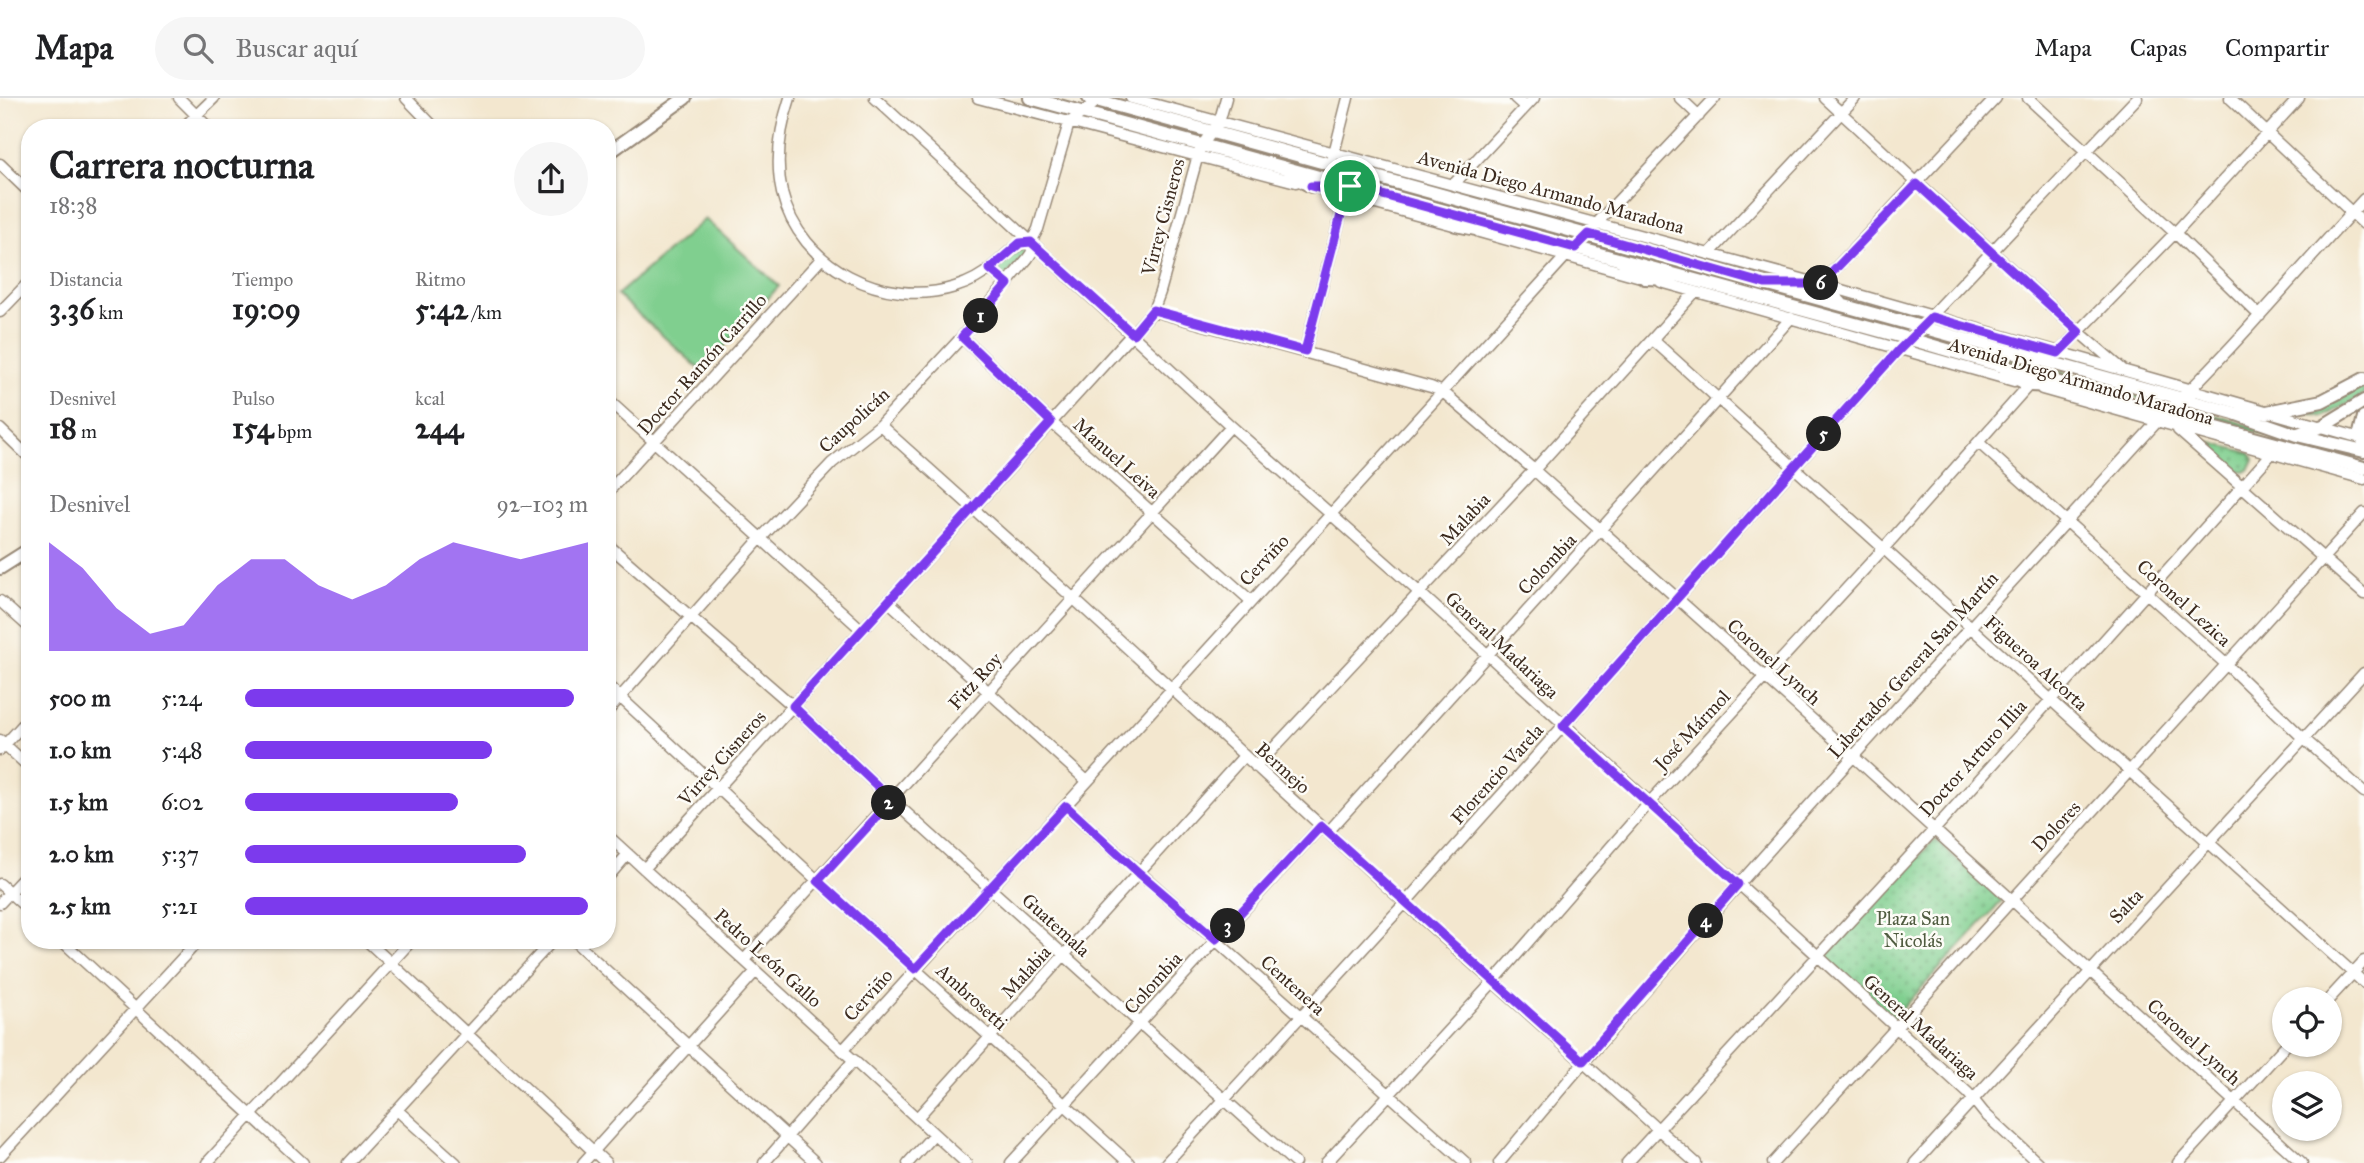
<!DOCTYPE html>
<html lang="es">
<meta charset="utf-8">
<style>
body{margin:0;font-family:"IM FELL Great Primer",serif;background:#f6f6f6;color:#202124;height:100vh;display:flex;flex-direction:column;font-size:26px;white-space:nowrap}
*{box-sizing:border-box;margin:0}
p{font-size:23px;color:#757577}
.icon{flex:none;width:38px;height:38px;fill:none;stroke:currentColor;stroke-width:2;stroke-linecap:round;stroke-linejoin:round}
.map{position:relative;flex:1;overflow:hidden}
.sheet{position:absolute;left:21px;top:21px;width:595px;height:830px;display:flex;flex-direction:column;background:#fff;border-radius:28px;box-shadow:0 2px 5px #0004}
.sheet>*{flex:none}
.buttons{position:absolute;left:2272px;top:889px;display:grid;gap:14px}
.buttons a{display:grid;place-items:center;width:70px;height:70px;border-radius:50%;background:#fff;box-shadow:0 2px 5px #0004;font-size:35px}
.pin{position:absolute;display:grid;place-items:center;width:60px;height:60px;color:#fff;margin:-30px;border:4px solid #fff;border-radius:50%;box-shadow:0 2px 7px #0007}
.km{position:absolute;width:35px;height:35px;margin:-18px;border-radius:50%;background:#222;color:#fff;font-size:19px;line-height:35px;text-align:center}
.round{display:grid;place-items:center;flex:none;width:74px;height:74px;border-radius:37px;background:#f6f6f6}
.overview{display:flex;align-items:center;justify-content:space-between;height:119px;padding:0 28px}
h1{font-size:38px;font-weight:800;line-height:52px}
.stats{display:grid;grid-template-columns:repeat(3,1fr);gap:10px;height:119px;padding:7px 28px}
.stats div{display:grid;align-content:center}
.stats b{font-size:30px;font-weight:800}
.stats small{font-size:19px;font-weight:400}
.stats p{font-size:19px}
.chart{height:196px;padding:14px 28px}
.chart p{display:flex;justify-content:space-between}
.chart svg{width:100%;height:126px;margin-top:7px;fill:#7c3aed;opacity:.7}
ul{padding:0 28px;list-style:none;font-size:23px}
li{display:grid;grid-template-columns:112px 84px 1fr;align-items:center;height:52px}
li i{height:18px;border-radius:9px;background:#7c3aed}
header{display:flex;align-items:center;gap:42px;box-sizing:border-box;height:98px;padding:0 35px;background:#fff;border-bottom:2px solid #e0e0e0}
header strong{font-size:33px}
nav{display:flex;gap:38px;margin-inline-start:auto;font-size:24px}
.search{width:490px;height:63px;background:#f6f6f6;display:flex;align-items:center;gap:18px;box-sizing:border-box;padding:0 24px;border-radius:38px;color:#757577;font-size:26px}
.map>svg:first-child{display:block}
</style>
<header>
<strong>Mapa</strong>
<div class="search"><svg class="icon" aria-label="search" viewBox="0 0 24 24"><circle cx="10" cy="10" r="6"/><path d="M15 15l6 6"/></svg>Buscar aquí</div>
<nav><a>Mapa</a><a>Capas</a><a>Compartir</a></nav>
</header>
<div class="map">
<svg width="2364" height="1065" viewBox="0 0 2364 1065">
<defs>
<pattern id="park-dots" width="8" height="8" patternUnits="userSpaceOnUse" patternTransform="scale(1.75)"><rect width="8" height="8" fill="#80cf8f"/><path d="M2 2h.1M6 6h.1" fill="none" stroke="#6aa874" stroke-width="1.8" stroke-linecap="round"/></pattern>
</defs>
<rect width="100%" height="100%" fill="#fdfcf7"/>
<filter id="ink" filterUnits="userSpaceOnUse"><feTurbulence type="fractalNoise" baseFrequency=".0143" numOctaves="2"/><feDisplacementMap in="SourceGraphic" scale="14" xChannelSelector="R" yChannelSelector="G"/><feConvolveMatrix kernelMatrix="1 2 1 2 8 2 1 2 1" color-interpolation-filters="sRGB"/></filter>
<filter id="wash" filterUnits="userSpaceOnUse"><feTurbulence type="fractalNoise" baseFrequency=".00686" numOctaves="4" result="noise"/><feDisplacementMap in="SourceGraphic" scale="28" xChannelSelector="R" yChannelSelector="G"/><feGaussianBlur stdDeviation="1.57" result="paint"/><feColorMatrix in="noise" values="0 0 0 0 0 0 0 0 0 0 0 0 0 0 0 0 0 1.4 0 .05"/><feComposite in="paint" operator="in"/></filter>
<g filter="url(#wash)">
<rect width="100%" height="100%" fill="#f3e7cf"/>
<!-- green -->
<path fill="#80cf8f" stroke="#5e7c56" stroke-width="2" d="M 1110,11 L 1196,36 L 1196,39 L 1109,16 L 1106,12 Z
M 1226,41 L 1564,135 L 1567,139 L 1222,44 Z
M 705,121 L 779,188 L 702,273 L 617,197 Z
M 1601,145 L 1904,231 L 1899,232 L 1599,150 L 1596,146 Z
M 1936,239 L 2159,301 L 2156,305 L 1934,244 L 1930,240 Z
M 2364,287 L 2364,296 L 2361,299 L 2323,319 L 2308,315 L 2321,313 Z
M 2192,310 L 2274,335 L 2272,339 L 2188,313 Z"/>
<!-- park -->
<path fill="url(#park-dots)" stroke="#5e7c56" stroke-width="2" d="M 1023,149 L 1027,155 L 1008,176 L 1005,178 L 997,173 L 997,170 Z
M 2205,343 L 2250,355 L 2254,361 L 2249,372 C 2233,378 2212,356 2205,343 Z
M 1935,741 L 2002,803 L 1892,922 L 1825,860 Z"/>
</g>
<g filter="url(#ink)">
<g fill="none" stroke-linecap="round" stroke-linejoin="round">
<!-- minor casing -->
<g stroke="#978876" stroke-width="13">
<path id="minor" d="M 179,0 L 209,30
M 406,0 L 435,30
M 790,0 C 780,30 775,63 782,95 C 800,169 884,211 955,189 C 968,185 982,178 992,169 C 1005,159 1014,145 1031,144
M 875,0 L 1231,328 L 1420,495 L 1968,995 L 1984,1015 L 2038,1065
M 978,0 L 1296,84
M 1131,0 L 1809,183
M 1515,0 L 1525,9
M 1680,0 L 1699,18
M 1825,0 L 2079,234 L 2122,271
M 2028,0 L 2175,135 L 2260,218
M 2230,0 L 2364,126
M 183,30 L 214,0
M 1333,59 L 1348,0
M 0,66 L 30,95
M 1453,87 L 1534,0
M 1320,91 L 1461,129
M 1479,134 L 1637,178
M 1709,156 L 1855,0
M 990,171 L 1008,186
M 1661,184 L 2014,283
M 1821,186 L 1996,0
M 1824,187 L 2364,341
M 1153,213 L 1431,289 L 1443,294 L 1534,372 L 1853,658 L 2302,1065
M 0,214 L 30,183
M 962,239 L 1051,324 L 1251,503
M 1653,242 L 2364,885
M 1305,253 L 1346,98
M 2058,255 L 2175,135 L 2299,0
M 2042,291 L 2364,381
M 607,301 L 862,532
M 880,327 L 1074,501 L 1405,805 L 1696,1065
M 0,331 L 30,360
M 2178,332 L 2364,496
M 1979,345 L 2227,567 L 2303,640 L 2364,694
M 607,395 L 822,160
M 607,446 L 793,608 L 892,702 L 1295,1065
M 0,503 L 30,530
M 889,504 L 1087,683
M 607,587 L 818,783 L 1129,1065
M 607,614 L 760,441 L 832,365 L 880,327 L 962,239 L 1028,160 L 1032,154 L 1031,144 L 1038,131 L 1069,25 L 1101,0
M 0,642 L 30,670
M 0,652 L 30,619
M 1256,669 L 1534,372 L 1695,194
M 1065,708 L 1466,1065
M 1328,734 L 1791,220
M 607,737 L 966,1065
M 644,771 L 1153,213 L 1160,194 L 1198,57 L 1202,47 L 1219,25 L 1226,0
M 607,780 L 628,756
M 0,786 L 30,813
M 0,805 L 30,773
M 61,842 L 303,1065
M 366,842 L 606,1065
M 573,842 L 816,1065
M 744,862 L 1231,328
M 2329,901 L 2364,863
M 843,952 L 1566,158 L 1715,0
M 397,1012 L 456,1065
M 917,1020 L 1244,658
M 0,1058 L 199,842
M 207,1065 L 412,842
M 348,1065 L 553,842
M 583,1065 L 756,873
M 764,1065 L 854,962
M 908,1065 L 934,1036
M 1011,1065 L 1321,728
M 1166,1065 L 1405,805 L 1899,252 L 2137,0
M 1326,1065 L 1493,884 L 1650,704 L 1884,450 L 2029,287
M 1499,1065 C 1710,811 1935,569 2157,324 C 2231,254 2295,176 2364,101
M 1627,1065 L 1934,732 L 2274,353
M 1773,1065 L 2364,415
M 1915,1065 L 2364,575
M 2178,1065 L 2286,947"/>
</g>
<!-- major casing -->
<g stroke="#978876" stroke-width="16">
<path id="major" d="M 1030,0 L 1910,241 L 2165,316 L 2364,370
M 1089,0 L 2234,315 L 2297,337 L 2364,353
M 607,56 L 685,0
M 1290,77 L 1311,88 L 1336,88
M 1456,127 L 1486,133
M 1624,166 L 1645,180 L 1672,181
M 1783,186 L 1821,186 L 1841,205
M 2006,275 L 2029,287 L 2055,288
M 2241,315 L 2267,314 L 2322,303 L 2364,281
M 2364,319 L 2360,335 L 2364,344
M 2298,336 L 2323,328 L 2364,303
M 0,470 L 30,451"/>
</g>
<!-- minor -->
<use href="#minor" stroke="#fff" stroke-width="10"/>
<!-- major -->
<use href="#major" stroke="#fff" stroke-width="12"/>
</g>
</g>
<g fill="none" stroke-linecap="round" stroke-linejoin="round" filter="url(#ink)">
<!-- route casing -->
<g stroke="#fff" stroke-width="14">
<path id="route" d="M 1917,86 L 2079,234 L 2058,255 L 1932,219 L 1899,252 L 1563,628 L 1738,786 L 1583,963 L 1321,728 L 1216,841 L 1139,775 L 1066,708 L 915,871 L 818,783 L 892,702 L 793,608 L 1051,324 L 962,239 L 1008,186 L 990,171 L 1020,145 L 1031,144 L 1133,236 L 1153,212 L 1305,253 L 1346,98 L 1311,88 L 1350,88 L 1575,150 L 1589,136 L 1765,186 L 1821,186 Z"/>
</g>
<!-- route -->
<use href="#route" stroke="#7c3aed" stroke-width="9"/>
</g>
<g text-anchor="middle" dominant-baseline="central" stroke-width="5" stroke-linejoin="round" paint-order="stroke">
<!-- street labels -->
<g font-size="19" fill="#3b2a1e" stroke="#fdfcf7">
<text transform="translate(1551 94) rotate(15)">Avenida Diego Armando Maradona</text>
<text transform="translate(1163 119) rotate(-75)">Virrey Cisneros</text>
<text transform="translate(702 266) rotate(-48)">Doctor Ramón Carrillo</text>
<text transform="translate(2081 283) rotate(16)">Avenida Diego Armando Maradona</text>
<text transform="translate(854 322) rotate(-42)">Caupolicán</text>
<text transform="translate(1117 360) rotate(42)">Manuel Leiva</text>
<text transform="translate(1465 421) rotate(-47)">Malabia</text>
<text transform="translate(1264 462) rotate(-47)">Cerviño</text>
<text transform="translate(1547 466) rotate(-47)">Colombia</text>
<text transform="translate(2184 505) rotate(42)">Coronel Lezica</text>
<text transform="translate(1502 547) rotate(43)">General Madariaga</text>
<text transform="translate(1774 564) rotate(42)">Coronel Lynch</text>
<text transform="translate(2036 565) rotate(42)">Figueroa Alcorta</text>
<text transform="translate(1913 567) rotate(-48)">Libertador General San Martín</text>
<text transform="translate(975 583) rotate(-48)">Fitz Roy</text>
<text transform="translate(1692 632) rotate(-47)">José Mármol</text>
<text transform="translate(722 660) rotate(-48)">Virrey Cisneros</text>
<text transform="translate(1973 660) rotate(-48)">Doctor Arturo Illia</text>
<text transform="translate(1283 670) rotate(42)">Bermejo</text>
<text transform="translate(1497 676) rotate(-48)">Florencio Varela</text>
<text transform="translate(2056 728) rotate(-47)">Dolores</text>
<text transform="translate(2126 808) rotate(-47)">Salta</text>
<text transform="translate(1056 827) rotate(42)">Guatemala</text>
<text transform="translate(768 860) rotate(42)">Pedro León Gallo</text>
<text transform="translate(1026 874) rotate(-48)">Malabia</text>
<text transform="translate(1153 885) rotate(-48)">Colombia</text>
<text transform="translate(1293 887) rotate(42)">Centenera</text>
<text transform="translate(868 897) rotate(-48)">Cerviño</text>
<text transform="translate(972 899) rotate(42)">Ambrosetti</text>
<text transform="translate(1921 929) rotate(42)">General Madariaga</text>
<text transform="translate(2194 944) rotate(42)">Coronel Lynch</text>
</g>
<!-- park labels -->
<g font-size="19" fill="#505c40" stroke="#fdfcf7">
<text x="1913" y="820">Plaza San<tspan x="1913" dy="22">Nicolás</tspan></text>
</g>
</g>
</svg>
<div class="buttons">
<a><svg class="icon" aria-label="locate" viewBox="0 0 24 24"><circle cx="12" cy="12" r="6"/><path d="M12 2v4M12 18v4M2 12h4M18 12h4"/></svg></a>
<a><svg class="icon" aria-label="layers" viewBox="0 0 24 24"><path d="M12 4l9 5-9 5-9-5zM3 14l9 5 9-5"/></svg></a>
</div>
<div class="pin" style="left:1350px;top:88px;background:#1e9e55"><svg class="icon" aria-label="arrive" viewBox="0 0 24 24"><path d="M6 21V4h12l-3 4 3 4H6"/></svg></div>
<b class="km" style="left:981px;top:218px">1</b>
<b class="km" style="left:889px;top:705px">2</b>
<b class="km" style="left:1228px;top:828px">3</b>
<b class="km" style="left:1706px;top:823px">4</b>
<b class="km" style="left:1824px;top:336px">5</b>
<b class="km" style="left:1821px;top:185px">6</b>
<section class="sheet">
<div class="overview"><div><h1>Carrera nocturna</h1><p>18:38</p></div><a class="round"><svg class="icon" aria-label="share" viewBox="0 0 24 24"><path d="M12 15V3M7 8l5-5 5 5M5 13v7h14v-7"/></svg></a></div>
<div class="stats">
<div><p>Distancia</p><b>3.36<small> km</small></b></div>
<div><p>Tiempo</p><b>19:09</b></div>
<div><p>Ritmo</p><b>5:42<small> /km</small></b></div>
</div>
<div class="stats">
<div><p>Desnivel</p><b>18<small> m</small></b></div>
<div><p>Pulso</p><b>154<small> bpm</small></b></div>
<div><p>kcal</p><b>244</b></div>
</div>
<div class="chart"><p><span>Desnivel</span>92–103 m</p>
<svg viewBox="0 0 160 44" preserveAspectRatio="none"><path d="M0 44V6L10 15L20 29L30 38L40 35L50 21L60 12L70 12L80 21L90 26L100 21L110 12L120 6L130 9L140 12L150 9L160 6V44z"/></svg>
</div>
<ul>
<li><b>500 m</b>5:24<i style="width:96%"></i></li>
<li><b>1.0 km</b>5:48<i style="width:72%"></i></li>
<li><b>1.5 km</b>6:02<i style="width:62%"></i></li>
<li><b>2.0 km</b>5:37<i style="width:82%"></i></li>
<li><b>2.5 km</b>5:21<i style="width:100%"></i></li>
</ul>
</section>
</div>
